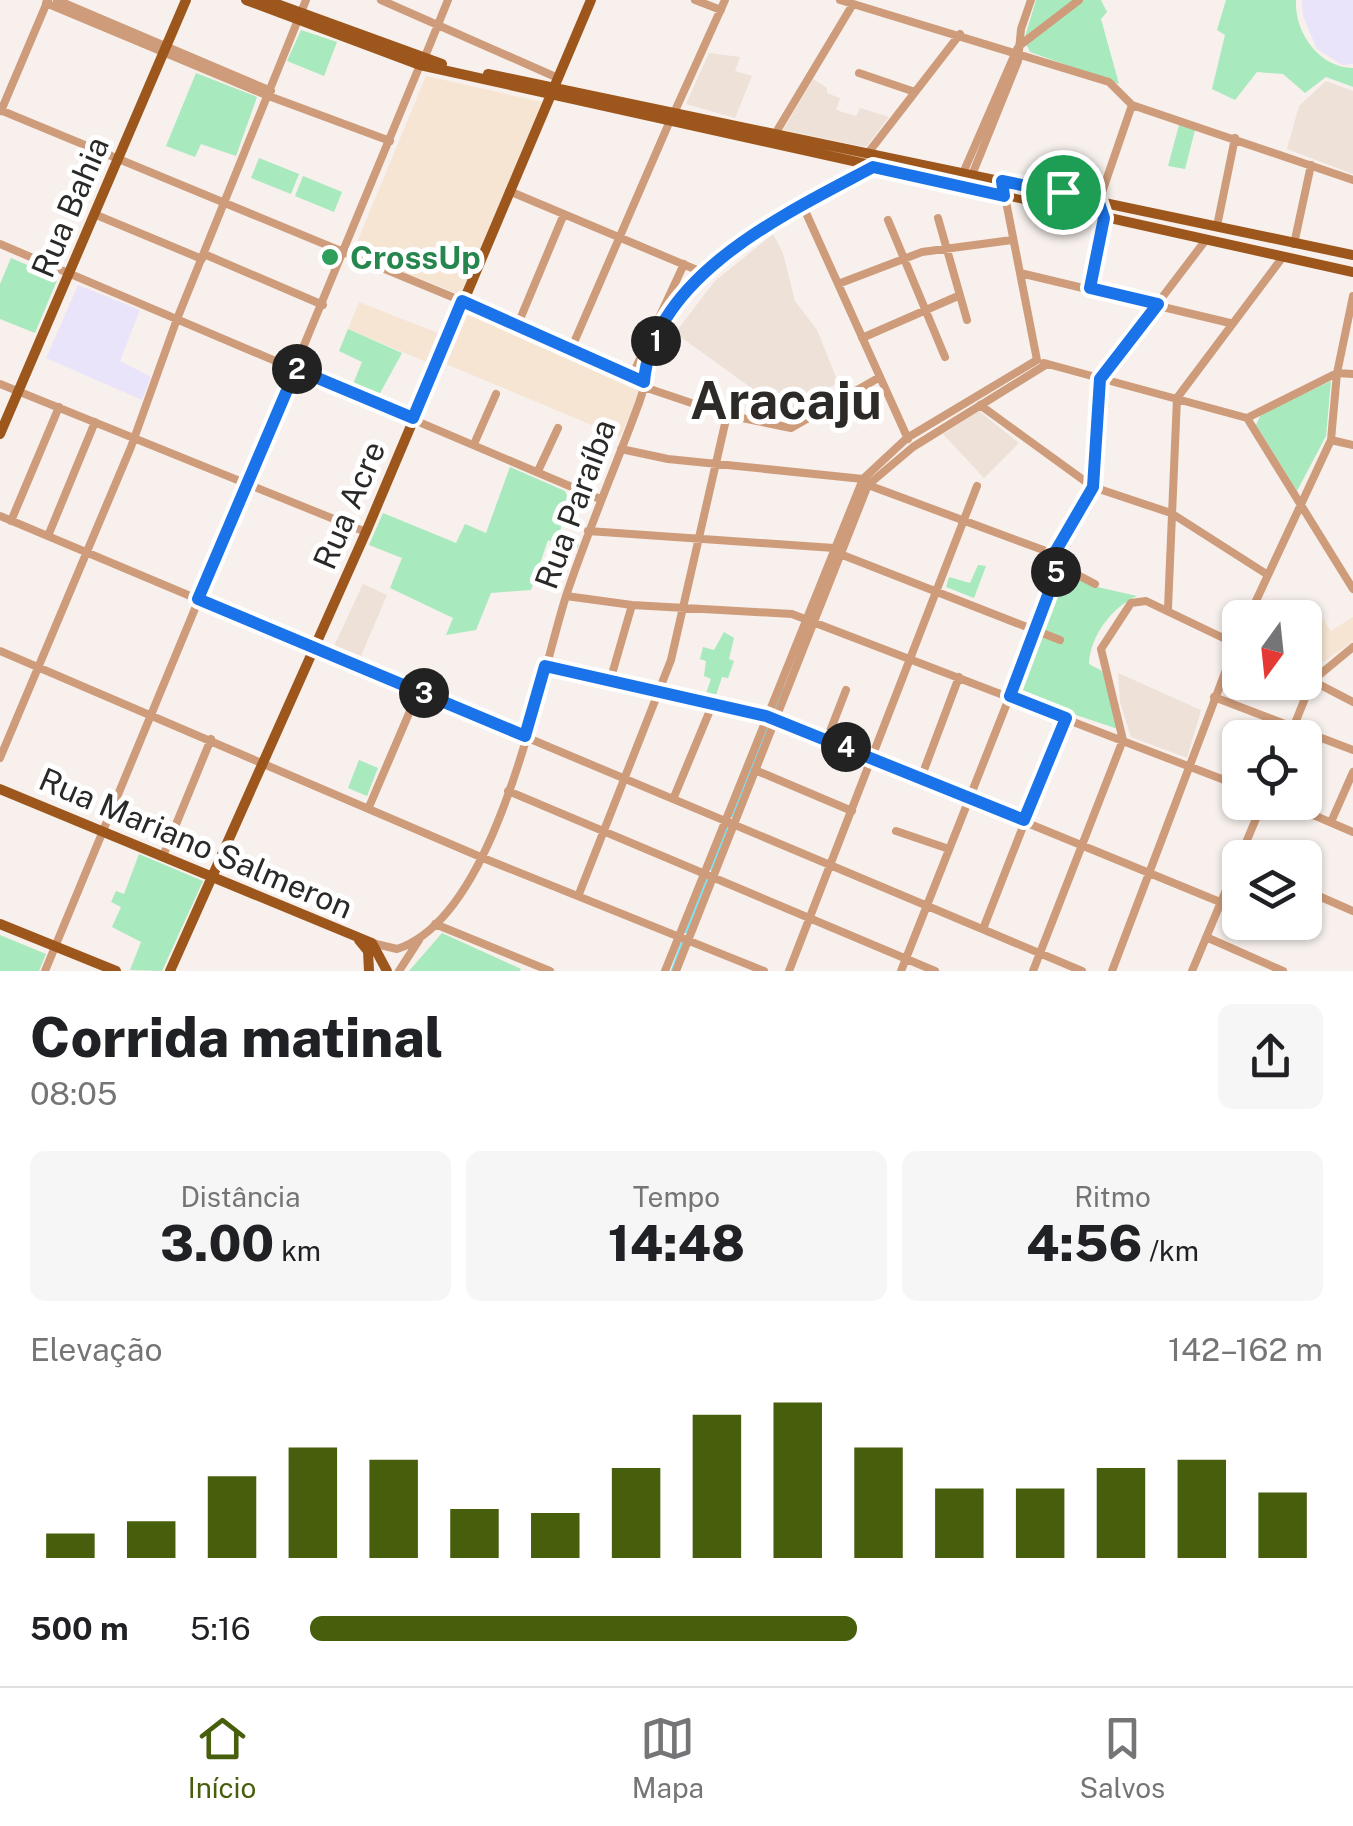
<!DOCTYPE html>
<html lang="pt">
<meta charset="utf-8">
<style>
body{margin:0;font-family:"Public Sans",sans-serif;background:#f6f6f6;color:#202124;height:100vh;display:flex;flex-direction:column;font-size:38px;white-space:nowrap}
*{box-sizing:border-box;margin:0}
p{font-size:32px;color:#757577}
.icon{flex:none;width:55px;height:55px;fill:none;stroke:currentColor;stroke-width:2;stroke-linecap:round;stroke-linejoin:round}
.map{position:relative;height:971px;overflow:hidden}
.sheet{display:flex;flex-direction:column;background:#fff;flex:1}
.sheet>*{flex:none}
.needle{width:65px;rotate:195deg}
.tools{position:absolute;left:1222px;top:600px;display:grid;gap:20px}
.tools a{display:grid;place-items:center;width:100px;height:100px;border-radius:15px;background:#fff;box-shadow:0 2px 8px #0004;font-size:50px}
.pin{position:absolute;display:grid;place-items:center;width:85px;height:85px;color:#fff;margin:-42px;border:5px solid #fff;border-radius:50%;box-shadow:0 2px 10px #0007}
.km{position:absolute;width:50px;height:50px;margin:-25px;border-radius:50%;background:#222;color:#fff;font-size:28px;line-height:50px;text-align:center}
.round{display:grid;place-items:center;flex:none;width:105px;height:105px;border-radius:15px;background:#f6f6f6}
.summary{display:flex;align-items:center;justify-content:space-between;height:170px;padding:0 30px}
h1{font-size:55px;font-weight:800;line-height:75px}
.metrics{display:grid;grid-template-columns:repeat(3,1fr);gap:15px;height:170px;padding:10px 30px}
.metrics div{display:grid;align-content:center;border-radius:15px;background:#f6f6f6;text-align:center}
.metrics b{font-size:50px;font-weight:800}
.metrics small{font-size:28px;font-weight:400}
.metrics p{font-size:28px}
.chart{height:280px;padding:20px 30px}
.chart p{display:flex;justify-content:space-between}
.chart svg{width:100%;height:180px;margin-top:10px;stroke:#475f0c;stroke-width:6}
ul{padding:0 30px;list-style:none;font-size:32px}
li{display:grid;grid-template-columns:160px 120px 1fr;align-items:center;height:75px}
li i{height:25px;border-radius:12px;background:#475f0c}
.dock{display:flex;justify-content:space-around;align-items:center;height:140px;border-top:2px solid #e0e0e0;background:#fff;font-size:28px;color:#757577}
.dock a{display:grid;justify-items:center;gap:5px}
.dock .selected{color:#475f0c}
.map>svg:first-child{display:block}
</style>
<div class="map">
<svg width="1353" height="971" viewBox="0 0 1353 971">
<rect width="100%" height="100%" fill="#f7f0ec"/>
<!-- built -->
<path fill="#eee1d8" d="M 709,53 L 740,57 L 735,71 L 752,76 L 735,118 L 686,104 Z
M 813,79 L 827,88 L 827,93 L 840,98 L 836,110 L 856,116 L 860,108 L 889,117 L 866,147 L 783,130 Z
M 1326,81 L 1353,91 L 1353,174 L 1287,149 L 1299,106 Z
M 773,234 L 783,253 L 795,301 L 817,330 L 838,382 L 789,415 L 675,333 L 715,281 Z
M 979,411 L 1019,443 L 984,478 L 943,434 Z
M 363,584 L 387,595 L 361,656 L 334,646 Z
M 1118,673 L 1201,710 L 1187,758 L 1131,737 L 1120,702 Z"/>
<!-- industrial -->
<path fill="#f6e5d3" d="M 426,76 L 542,102 L 461,295 L 353,252 Z
M 359,302 L 443,335 L 431,364 L 348,329 Z
M 468,312 L 637,386 L 639,395 L 620,437 L 446,364 Z
M 1311,603 L 1331,631 L 1353,617 L 1353,641 L 1318,666 L 1305,646 L 1304,617 Z"/>
<!-- medical -->
<path fill="#eae4fa" d="M 1302,0 L 1353,0 L 1353,64 L 1342,65 L 1317,49 L 1303,16 Z
M 78,285 L 140,310 L 120,361 L 151,377 L 142,400 L 46,358 Z"/>
<!-- green -->
<path fill="#a8e9bd" d="M 1036,0 L 1101,0 L 1107,12 L 1101,19 L 1119,84 L 1030,52 L 1024,40 Z
M 1226,0 L 1296,0 C 1294,32 1319,68 1353,68 L 1353,87 L 1326,77 L 1305,93 L 1283,74 L 1257,72 L 1235,100 L 1212,89 L 1225,35 L 1217,30 Z
M 301,30 L 337,42 L 324,76 L 287,61 Z
M 196,73 L 257,97 L 236,156 L 201,144 L 195,157 L 166,146 Z
M 1179,125 L 1195,130 L 1185,169 L 1168,166 Z
M 259,158 L 299,174 L 291,194 L 251,178 Z
M 303,176 L 342,192 L 334,212 L 295,196 Z
M 11,258 L 58,278 L 35,333 L 0,319 L 0,284 Z
M 348,329 L 402,353 L 379,395 L 353,384 L 362,362 L 339,351 Z
M 1331,381 L 1326,436 L 1297,491 L 1256,425 L 1261,414 Z
M 510,467 L 565,491 L 569,500 L 559,535 L 579,545 L 575,552 L 548,540 L 531,590 L 491,593 L 476,630 L 446,635 L 453,618 L 390,588 L 402,558 L 369,545 L 383,513 L 456,543 L 465,524 L 486,533 Z
M 978,565 L 986,566 L 974,598 L 946,587 L 949,577 L 970,583 Z
M 1065,569 L 1093,586 L 1137,596 C 1112,607 1090,636 1089,664 L 1102,671 L 1118,729 L 1019,696 Z
M 724,632 L 734,638 L 729,659 L 734,661 L 728,678 L 722,677 L 715,698 L 705,696 L 711,679 L 704,676 L 706,661 L 700,659 L 703,647 L 714,650 Z
M 359,760 L 378,768 L 367,796 L 348,788 Z
M 139,854 L 203,881 L 162,971 L 130,970 L 141,942 L 112,927 L 121,907 L 111,902 L 116,891 L 124,894 Z
M 442,933 L 521,969 L 520,971 L 409,971 Z
M 0,935 L 46,954 L 39,971 L 0,971 Z"/>
<g fill="none" stroke-linecap="round" stroke-linejoin="round">
<!-- stream -->
<path stroke="#73e9ff" stroke-width="2.5" d="M 774,712 L 784,688
M 732,816 L 770,723
M 711,869 L 728,827
M 686,932 L 707,879
M 672,971 L 682,943"/>
<!-- minor -->
<path stroke="#ce9c7a" stroke-width="8" d="M 57,0 L 271,91
M 381,0 L 558,78
M 695,0 L 721,10
M 840,0 L 1109,82 L 1132,105 L 1353,180
M 46,3 L 266,95 L 390,141
M 1019,46 L 1079,0
M 424,59 L 448,0
M 859,73 L 915,92
M 0,110 L 462,301 L 644,382
M 1,111 L 48,0
M 674,113 L 725,0
M 775,134 L 853,4
M 868,153 L 960,34
M 963,173 L 1017,49
M 972,175 L 1018,61 L 1021,29 L 1031,0
M 1002,181 L 1037,360
M 509,191 L 704,273
M 802,204 L 908,439
M 94,214 L 202,259
M 938,218 L 967,320
M 888,220 L 945,357
M 1217,226 L 1235,138
M 0,244 L 600,499
M 1294,244 L 1311,165
M 204,254 L 323,305
M 1020,273 L 1230,323
M 838,284 L 922,252 L 1012,240
M 1090,288 L 1104,218 L 1099,201 L 1132,105
M 518,324 L 564,214
M 862,338 L 958,296
M 572,347 L 669,123
M 1044,363 L 1247,418
M 632,376 L 684,264
M 0,384 L 366,532
M 644,387 L 727,415 L 791,428 L 880,377
M 980,405 L 1093,487 L 1171,513 L 1268,575
M 1247,418 L 1353,589
M 1247,418 L 1337,373 L 1353,374
M 1331,440 L 1353,445
M 474,444 L 496,394
M 621,449 L 668,459 L 863,479
M 538,471 L 558,428
M 868,485 L 1054,554
M 0,516 L 1082,971
M 11,521 L 59,407
M 588,531 L 834,548
M 48,536 L 95,422
M 840,554 L 1060,640
M 1055,563 L 1095,584
M 566,596 L 632,605 L 792,614 L 1240,786
M 1168,608 L 1177,398 L 1282,258
M 1248,618 L 1331,440 L 1337,373 L 1353,296
M 0,651 L 483,858 L 764,971
M 545,666 L 766,716 L 1220,902
M 1305,677 L 1353,702
M 610,681 L 632,605
M 1214,697 L 1353,750
M 1289,738 L 1312,681 L 1353,647
M 827,739 L 846,690
M 0,758 L 131,447 L 177,319 L 306,0
M 755,770 L 852,811
M 921,778 L 959,677
M 508,791 L 935,971
M 674,797 L 713,703
M 1283,802 L 1353,832
M 369,807 L 419,690
M 1331,822 L 1353,772
M 896,831 L 949,849
M 163,856 L 211,739
M 1305,890 L 1353,911
M 579,894 L 671,660 L 727,415
M 435,924 L 550,971
M 983,929 L 1065,719
M 1206,937 L 1283,971
M 372,943 L 397,949 C 497,916 537,688 566,596 C 587,533 613,473 636,411 C 651,375 648,347 673,313 C 725,240 797,209 873,167
M 45,971 L 420,65
M 399,971 L 419,940
M 665,971 L 863,479 L 907,438 L 1037,360
M 676,971 L 868,485 L 913,447 L 1047,364
M 789,971 L 977,486
M 901,971 L 1036,630 L 1057,571 L 1054,554 L 1093,487 L 1100,379 L 1205,241
M 1033,971 L 1123,740 L 1101,649 L 1131,603 L 1146,601 L 1240,646
M 1112,971 L 1240,633
M 1192,971 L 1263,802"/>
<!-- major -->
<path stroke="#9d571c" stroke-width="10" d="M 246,0 L 420,65 L 1353,272
M 266,0 L 442,64
M 488,74 L 1353,255
M 0,434 L 186,0
M 0,789 L 372,943 L 387,971
M 0,924 L 116,971
M 359,940 L 368,951 L 369,971
M 170,971 L 366,532 L 591,0"/>
</g>
<g fill="none" stroke-linecap="round" stroke-linejoin="round">
<!-- route casing -->
<g stroke="#fff" stroke-width="20">
<path id="route" d="M 873,167 L 1004,196 L 1002,181 L 1098,200 L 1104,218 L 1090,288 L 1158,304 L 1100,379 L 1093,487 L 1054,554 L 1057,571 L 1010,696 L 1066,718 L 1024,820 L 766,716 L 545,666 L 525,736 L 198,599 L 296,369 L 413,418 L 462,301 L 644,382 C 653,274 791,211 873,167 Z"/>
</g>
<!-- route -->
<use href="#route" stroke="#1a73e8" stroke-width="12"/>
</g>
<!-- markers -->
<circle fill="#2e9e5b" stroke="#fff" stroke-width="4" cx="330" cy="257" r="10"/>
<g text-anchor="middle" dominant-baseline="central" stroke-width="10" stroke-linejoin="round" paint-order="stroke">
<!-- street labels -->
<g font-size="32" fill="#2b2927" stroke="#fff">
<text transform="translate(70 207) rotate(-67)">Rua Bahia</text>
<text transform="translate(575 504) rotate(-70)">Rua Paraíba</text>
<text transform="translate(349 505) rotate(-67)">Rua Acre</text>
<text transform="translate(196 843) rotate(23)">Rua Mariano Salmeron</text>
</g>
<!-- leisure labels -->
<g font-size="32" font-weight="bold" fill="#27864d" stroke="#fff" text-anchor="start">
<text x="350" y="257">CrossUp</text>
</g>
<!-- town labels -->
<g font-size="52" font-weight="bold" fill="#2e2a27" stroke="#fff">
<text x="786" y="400">Aracaju</text>
</g>
</g>
</svg>
<div class="tools">
<a><svg class="needle" viewBox="-14 -14 28 28"><path d="M0-13l5 13h-10z" fill="#e53935"/><path d="M0 13l5-13h-10z" fill="#757577"/></svg></a>
<a><svg class="icon" aria-label="locate" viewBox="0 0 24 24"><circle cx="12" cy="12" r="6"/><path d="M12 2v4M12 18v4M2 12h4M18 12h4"/></svg></a>
<a><svg class="icon" aria-label="layers" viewBox="0 0 24 24"><path d="M12 4l9 5-9 5-9-5zM3 14l9 5 9-5"/></svg></a>
</div>
<div class="pin" style="left:1063px;top:192px;background:#1e9e55"><svg class="icon" aria-label="arrive" viewBox="0 0 24 24"><path d="M6 21V4h12l-3 4 3 4H6"/></svg></div>
<b class="km" style="left:656px;top:341px">1</b>
<b class="km" style="left:297px;top:369px">2</b>
<b class="km" style="left:424px;top:693px">3</b>
<b class="km" style="left:846px;top:747px">4</b>
<b class="km" style="left:1056px;top:572px">5</b>
</div>
<section class="sheet">
<div class="summary"><div><h1>Corrida matinal</h1><p>08:05</p></div><a class="round"><svg class="icon" aria-label="share" viewBox="0 0 24 24"><path d="M12 15V3M7 8l5-5 5 5M5 13v7h14v-7"/></svg></a></div>
<div class="metrics">
<div><p>Distância</p><b>3.00<small> km</small></b></div>
<div><p>Tempo</p><b>14:48</b></div>
<div><p>Ritmo</p><b>4:56<small> /km</small></b></div>
</div>
<div class="chart"><p><span>Elevação</span>142–162 m</p>
<svg viewBox="0 0 160 44" preserveAspectRatio="none"><path d="M5 44V38M15 44V35M25 44V24M35 44V17M45 44V20M55 44V32M65 44V33M75 44V22M85 44V9M95 44V6M105 44V17M115 44V27M125 44V27M135 44V22M145 44V20M155 44V28"/></svg>
</div>
<ul>
<li><b>500 m</b>5:16<i style="width:54%"></i></li>
</ul>
</section>
<nav class="dock">
<a class="selected"><svg class="icon" aria-label="home" viewBox="0 0 24 24"><path d="M3 11l9-7 9 7M6 9v11h12V9"/></svg>Início</a>
<a><svg class="icon" aria-label="map" viewBox="0 0 24 24"><path d="M3 6l6-2 6 2 6-2v14l-6 2-6-2-6 2zM9 4v14M15 6v14"/></svg>Mapa</a>
<a><svg class="icon" aria-label="saved" viewBox="0 0 24 24"><path d="M7 4h10v16l-5-4-5 4z"/></svg>Salvos</a>
</nav>
